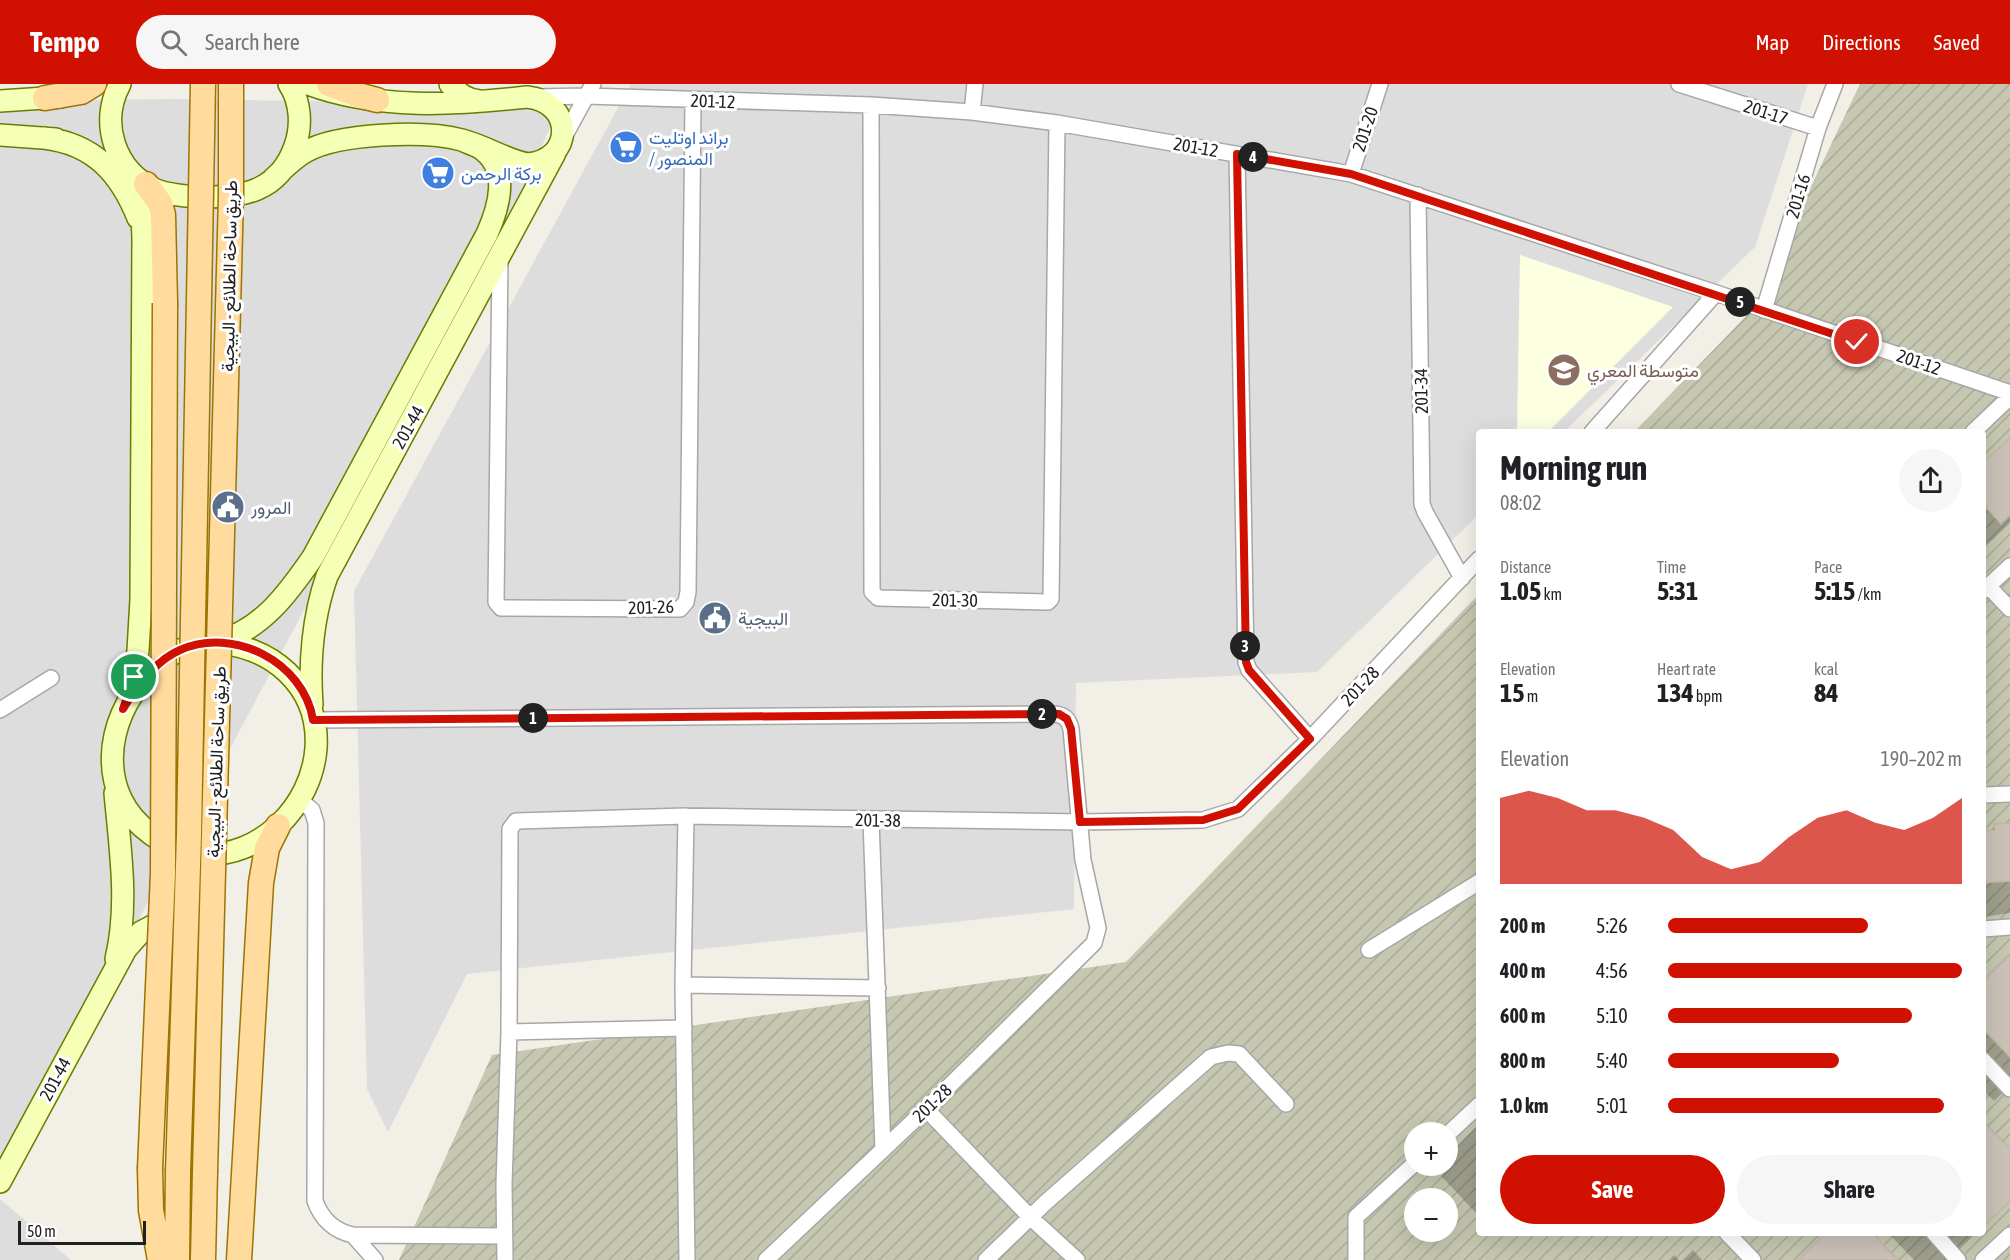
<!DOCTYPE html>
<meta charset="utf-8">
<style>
body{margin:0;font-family:"Asap Condensed",Vazirmatn,sans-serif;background:#f6f6f6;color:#202124;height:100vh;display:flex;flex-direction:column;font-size:22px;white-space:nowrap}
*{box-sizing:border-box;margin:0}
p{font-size:20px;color:#757577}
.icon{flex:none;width:33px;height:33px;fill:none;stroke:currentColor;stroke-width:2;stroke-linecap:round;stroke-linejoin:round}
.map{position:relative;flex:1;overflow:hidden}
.side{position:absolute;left:1476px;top:345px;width:510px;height:807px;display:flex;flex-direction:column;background:#fff;border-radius:6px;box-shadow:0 6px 24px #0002}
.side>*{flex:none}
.buttons{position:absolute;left:1404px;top:1038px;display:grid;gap:12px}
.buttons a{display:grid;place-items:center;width:54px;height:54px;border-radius:50%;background:#fff;box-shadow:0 6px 24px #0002;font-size:30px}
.scale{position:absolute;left:18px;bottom:15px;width:128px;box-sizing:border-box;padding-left:6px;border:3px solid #202020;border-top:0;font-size:16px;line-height:21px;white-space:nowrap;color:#202020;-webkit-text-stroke:4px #fff;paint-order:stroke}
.pin{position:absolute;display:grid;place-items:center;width:51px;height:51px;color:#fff;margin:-26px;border:3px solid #fff;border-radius:50%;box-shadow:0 2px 6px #0007}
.km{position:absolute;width:30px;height:30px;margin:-15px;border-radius:50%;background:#222;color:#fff;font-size:16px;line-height:30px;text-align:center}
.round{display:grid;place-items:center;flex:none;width:63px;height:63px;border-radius:32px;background:#f6f6f6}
.overview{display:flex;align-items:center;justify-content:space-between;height:102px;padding:0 24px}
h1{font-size:33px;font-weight:700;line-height:45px}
.figures{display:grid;grid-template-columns:repeat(3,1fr);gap:9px;height:102px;padding:6px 24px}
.figures div{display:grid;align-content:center}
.figures b{font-size:26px;font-weight:700}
.figures small{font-size:16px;font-weight:400}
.figures p{font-size:16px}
.chart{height:168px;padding:12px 24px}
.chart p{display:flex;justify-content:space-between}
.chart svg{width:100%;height:108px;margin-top:6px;fill:#d01000;opacity:.7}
.cta{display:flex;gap:12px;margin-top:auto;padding:12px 24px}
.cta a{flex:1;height:69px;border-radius:36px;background:#d01000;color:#fff;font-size:24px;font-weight:700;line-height:69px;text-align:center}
.cta a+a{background:#f6f6f6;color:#202124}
ul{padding:0 24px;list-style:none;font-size:20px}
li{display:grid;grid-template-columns:96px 72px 1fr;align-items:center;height:45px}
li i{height:15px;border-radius:8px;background:#d01000}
header{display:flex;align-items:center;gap:36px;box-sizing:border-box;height:84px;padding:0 30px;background:#d01000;color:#fff}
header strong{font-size:28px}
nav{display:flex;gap:33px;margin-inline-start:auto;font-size:21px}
.search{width:420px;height:54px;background:#f6f6f6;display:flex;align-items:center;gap:15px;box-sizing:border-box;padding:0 21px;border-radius:33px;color:#757577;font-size:22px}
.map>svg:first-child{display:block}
</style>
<header>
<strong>Tempo</strong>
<div class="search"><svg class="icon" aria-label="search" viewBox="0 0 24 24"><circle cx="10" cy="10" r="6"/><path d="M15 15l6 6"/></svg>Search here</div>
<nav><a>Map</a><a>Directions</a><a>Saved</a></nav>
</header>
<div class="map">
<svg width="2010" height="1176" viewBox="0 0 2010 1176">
<defs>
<pattern id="construction-furrows" width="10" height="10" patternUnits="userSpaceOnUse" patternTransform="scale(1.5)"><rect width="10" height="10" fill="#c6c7b0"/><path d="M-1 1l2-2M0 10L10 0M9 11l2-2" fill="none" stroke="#aaab97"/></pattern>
</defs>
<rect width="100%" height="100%" fill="#f2efe6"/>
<!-- residential -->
<path fill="#dedddd" d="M 631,0 L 1808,0 L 1755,163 L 1564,348 L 1479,348 L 1479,430 L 1317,588 L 1076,599 L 1074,825 L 467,890 L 388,1048 L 367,1005 L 354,507 Z
M 174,15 L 440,19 L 558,26 L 489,180 L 0,1095 L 0,17 Z
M 0,1115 L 71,1176 L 0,1176 Z"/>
<!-- education -->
<path fill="#fdffe1" d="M 1520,171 L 1673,223 L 1548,348 L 1517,348 Z"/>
<!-- construction -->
<path fill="url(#construction-furrows)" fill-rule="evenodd" d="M 1860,0 L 2010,0 L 2010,1176 L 399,1176 L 492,971 L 1126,878 L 1479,510 L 1479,1149 L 1983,1149 L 1983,348 L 1634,348 L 1752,226 ZM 1414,1048 L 1448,1048 L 1448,1082 L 1414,1082 ZM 1414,1114 L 1448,1114 L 1448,1148 L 1414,1148 Z"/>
<!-- shadow -->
<path fill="#0003" d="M 2010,361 L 2010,439 L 1986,462 L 1983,459 L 1983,381 Z
M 2010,740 L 2010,829 L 1983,833 L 1983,748 L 1989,748 L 1995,742 Z
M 2010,873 L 2010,1002 L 1994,1017 L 1986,1009 L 1983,1011 L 1983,899 Z
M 1479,1040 L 1479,1132 L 1441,1092 L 1453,1081 L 1448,1075 L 1448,1072 Z
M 1888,1149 L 1976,1149 L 1948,1176 L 1914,1176 Z
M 1693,1166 L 1702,1176 L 1683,1176 Z
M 1674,1171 L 1679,1176 L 1669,1176 Z"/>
<!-- building -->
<path fill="#cac1b8" stroke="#c5b6a6" stroke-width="1.5" d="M 2010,354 L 2010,431 L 2001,440 L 1983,420 L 1983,379 Z
M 2010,739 L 2010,797 L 1983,799 L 1983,747 L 1995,746 L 1994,740 Z
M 2010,871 L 2010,973 L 1983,945 L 1983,897 Z
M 1983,1037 L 2010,1065 L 2010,1117 L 1983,1143 Z
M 1826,1149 L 1872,1149 L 1898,1176 L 1798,1176 Z"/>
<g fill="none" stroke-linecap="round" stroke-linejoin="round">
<!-- street casing -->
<g stroke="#a7a7a7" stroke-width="18">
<path id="street" d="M 1679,0 L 1818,44
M 536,13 L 586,12 L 871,21 L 972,28 L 1057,39 L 1351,90 L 1716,209 L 2010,309
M 871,21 L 872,508 L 878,514 L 1048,518 L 1051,515 L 1057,39
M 972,28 L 975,0
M 563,55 L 593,0
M 1237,70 L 1246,578 L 1249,586 L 1310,655
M 1351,90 L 1380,0
M 1418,111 L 1422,420 L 1425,428 L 1462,494
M 500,175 L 496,518 L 501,524 L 680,525 L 686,518 L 688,508 L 693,17
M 1764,226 L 1818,44 L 1835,0
M 1592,348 L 1716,209
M 1973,348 L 2010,313
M 1988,502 L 2010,525
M 1983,507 L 2010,482
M 0,626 L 51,594
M 313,636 L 1053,630 C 1063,630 1069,635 1071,645 L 1083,776 L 1098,844 L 1094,859 L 926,1025 L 766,1176
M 1983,711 L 2010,710
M 299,715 L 312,726 L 316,739 L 315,1117 C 322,1136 334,1147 353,1151 L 504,1152
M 686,732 L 683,901 L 687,1176
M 871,736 L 883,1066
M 1983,845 L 2010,843
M 1369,866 L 1479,798
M 683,901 L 878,904
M 509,948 L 684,944
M 1983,976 L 2010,1005
M 926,1025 L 1030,1133 L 1077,1176
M 1448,1050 L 1479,1021
M 1727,1149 L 1753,1176
M 1934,1149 L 1958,1176
M 353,1151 L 375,1176
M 505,1176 L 504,1100 L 509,948 L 510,745 L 516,737 L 686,732 L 1080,738 L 1203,736 L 1238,725 L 1310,655 L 1479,475
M 986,1176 L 1045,1119 L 1211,973 L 1228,969 L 1239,970 L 1286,1020
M 1356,1176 L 1356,1133 L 1414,1080
M 1983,1176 L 2010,1151"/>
</g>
<!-- secondary casing -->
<g stroke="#677e00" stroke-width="24">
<path id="secondary" d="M 120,0 C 99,39 115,86 154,105 C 167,111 185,112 199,113 C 242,114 279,108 295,62 C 302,42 301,18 289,0
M 450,0 C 459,10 467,16 480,17
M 0,17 L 60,13
M 0,51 L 56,55
M 44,54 C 94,60 120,89 138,134
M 273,95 C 283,85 293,75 305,68 C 338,49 425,46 462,56 C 485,62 504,75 527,80 C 574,77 575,18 527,13 C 455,21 378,26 308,0
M 218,557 C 261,547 289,508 313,473 L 487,150 C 499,123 511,84 480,64 C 475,61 468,59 462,56
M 211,559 C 270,559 320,602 316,664 C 312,722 260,775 201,770 C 182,768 166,761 151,750 C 96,711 104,636 148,591 C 157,582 168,571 180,566 C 190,562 200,560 211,559 Z
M 129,611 L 138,567 L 141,515 L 143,155 L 141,104 L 131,88
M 312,621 C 309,579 313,532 327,492 L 555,69
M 115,709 C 120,764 129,821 116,875
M 0,1098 L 126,865 L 141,848 L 171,832 L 176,823 L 180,799"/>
</g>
<!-- primary casing -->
<g stroke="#9c7400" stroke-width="27">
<path id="primary" d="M 329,0 L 358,11 L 377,16
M 45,14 L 81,8 L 94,0
M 146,100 L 160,119 L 163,131 L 165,219
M 150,1085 L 151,1126 L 160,1176
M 177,1176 L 178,1088
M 203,1176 L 205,1088
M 239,1176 L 261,799 L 267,764 L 278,742"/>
</g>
<!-- street -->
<use href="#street" stroke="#fff" stroke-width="15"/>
<!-- secondary -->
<use href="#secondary" stroke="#f6ffb6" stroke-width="21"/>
<!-- primary -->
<use href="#primary" stroke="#ffdc9d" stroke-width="24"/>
<!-- primary-bridge casing -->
<g stroke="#9c7400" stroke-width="27" stroke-linecap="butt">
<path id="primary-bridge" d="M 150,1085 L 163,789 L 165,219
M 178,1088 L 189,751 L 203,0
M 205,1088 L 231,111 L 231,0"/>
</g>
<!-- primary-bridge -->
<use href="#primary-bridge" stroke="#ffdc9d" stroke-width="24"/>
</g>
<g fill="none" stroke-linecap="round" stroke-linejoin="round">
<!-- route casing -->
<g stroke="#fff" stroke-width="12">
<path id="route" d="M 134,593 L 123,625 C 136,603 155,577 180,566 C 233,542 304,578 313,636 L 1059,630 L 1067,635 L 1071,645 L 1080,738 L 1203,736 L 1238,725 L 1310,655 L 1249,586 L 1246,578 L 1237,70 L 1351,90 L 1857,258"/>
</g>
<!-- route -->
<use href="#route" stroke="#d01000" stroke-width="8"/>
</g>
<!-- icons -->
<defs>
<g id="supermarket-disc" transform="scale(1.725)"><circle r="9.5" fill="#3f7fe0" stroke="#fff"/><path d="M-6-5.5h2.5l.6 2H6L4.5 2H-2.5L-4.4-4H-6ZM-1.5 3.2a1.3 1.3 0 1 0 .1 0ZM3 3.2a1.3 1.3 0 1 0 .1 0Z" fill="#fff"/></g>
<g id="school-disc" transform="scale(1.725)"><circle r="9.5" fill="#8d6e63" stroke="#fff"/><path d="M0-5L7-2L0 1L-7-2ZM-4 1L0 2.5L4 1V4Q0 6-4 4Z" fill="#fff"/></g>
<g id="civic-disc" transform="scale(1.725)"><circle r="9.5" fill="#5c6f8a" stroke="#fff"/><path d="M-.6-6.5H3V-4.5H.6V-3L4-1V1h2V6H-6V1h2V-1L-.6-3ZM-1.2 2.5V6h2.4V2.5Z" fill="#fff"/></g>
</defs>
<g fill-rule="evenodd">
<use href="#supermarket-disc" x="626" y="63"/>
<use href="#supermarket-disc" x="438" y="89"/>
<use href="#school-disc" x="1564" y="286"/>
<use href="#civic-disc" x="228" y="423"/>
<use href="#civic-disc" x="715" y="534"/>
</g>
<g text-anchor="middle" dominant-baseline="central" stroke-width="6" stroke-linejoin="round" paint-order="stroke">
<!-- street labels -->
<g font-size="18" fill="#202020" stroke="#fff">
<text transform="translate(713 17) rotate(2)">201-12</text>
<text transform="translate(1766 28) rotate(18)">201-17</text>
<text transform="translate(1365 45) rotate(-72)">201-20</text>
<text transform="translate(1196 63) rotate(10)">201-12</text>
<text transform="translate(1798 112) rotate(-73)">201-16</text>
<text transform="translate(229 192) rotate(-89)">طريق ساحة الطلائع - البيجية</text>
<text transform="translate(1919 278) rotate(19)">201-12</text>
<text transform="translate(1421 307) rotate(-91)">201-34</text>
<text transform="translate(408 343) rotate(-61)">201-44</text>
<text transform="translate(955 516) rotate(1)">201-30</text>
<text transform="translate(651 523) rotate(-2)">201-26</text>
<text transform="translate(1360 602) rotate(-47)">201-28</text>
<text transform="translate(216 678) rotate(-88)">طريق ساحة الطلائع - البيجية</text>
<text transform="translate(878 736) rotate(1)">201-38</text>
<text transform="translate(55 995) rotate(-62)">201-44</text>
<text transform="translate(932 1019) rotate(-44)">201-28</text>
</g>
<!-- shop labels -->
<g font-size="18" fill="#366cbe" stroke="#fff" text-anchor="start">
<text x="649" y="53">براند اوتليت<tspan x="649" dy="21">/ المنصور</tspan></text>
<text x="461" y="89">بركة الرحمن</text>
</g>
<!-- education labels -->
<g font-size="18" fill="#785e54" stroke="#fff" text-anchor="start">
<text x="1587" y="286">متوسطة المعري</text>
</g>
<!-- service labels -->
<g font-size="18" fill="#4e5e75" stroke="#fff" text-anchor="start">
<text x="251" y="423">المرور</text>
<text x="738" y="534">البيجية</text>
</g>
</g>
</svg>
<div class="buttons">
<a>+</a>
<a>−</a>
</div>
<div class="scale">50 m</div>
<div class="pin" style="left:134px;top:593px;background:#1e9e55"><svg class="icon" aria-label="arrive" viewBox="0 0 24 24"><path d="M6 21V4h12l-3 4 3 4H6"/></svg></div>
<div class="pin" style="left:1857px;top:258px;background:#d93025"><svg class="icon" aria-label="check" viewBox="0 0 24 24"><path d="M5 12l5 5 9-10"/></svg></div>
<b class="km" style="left:533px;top:634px">1</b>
<b class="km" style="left:1042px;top:630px">2</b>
<b class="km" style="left:1245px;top:562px">3</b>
<b class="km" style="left:1253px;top:73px">4</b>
<b class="km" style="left:1740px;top:218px">5</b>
<section class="side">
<div class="overview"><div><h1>Morning run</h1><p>08:02</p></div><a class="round"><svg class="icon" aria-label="share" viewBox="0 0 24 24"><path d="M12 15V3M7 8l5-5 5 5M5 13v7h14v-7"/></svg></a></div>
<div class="figures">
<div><p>Distance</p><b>1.05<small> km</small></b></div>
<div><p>Time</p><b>5:31</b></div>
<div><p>Pace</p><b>5:15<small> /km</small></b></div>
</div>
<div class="figures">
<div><p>Elevation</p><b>15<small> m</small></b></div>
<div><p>Heart rate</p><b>134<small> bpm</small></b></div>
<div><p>kcal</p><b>84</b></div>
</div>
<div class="chart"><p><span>Elevation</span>190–202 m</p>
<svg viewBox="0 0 160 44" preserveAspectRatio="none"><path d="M0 44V9L10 6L20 9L30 14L40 14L50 17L60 22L70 33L80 38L90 35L100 25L110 17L120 14L130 19L140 22L150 17L160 9V44z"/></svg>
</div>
<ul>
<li><b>200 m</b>5:26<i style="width:68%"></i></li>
<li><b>400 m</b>4:56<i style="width:100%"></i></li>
<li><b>600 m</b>5:10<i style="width:83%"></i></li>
<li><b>800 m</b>5:40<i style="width:58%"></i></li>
<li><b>1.0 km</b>5:01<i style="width:94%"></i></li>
</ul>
<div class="cta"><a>Save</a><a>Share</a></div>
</section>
</div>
